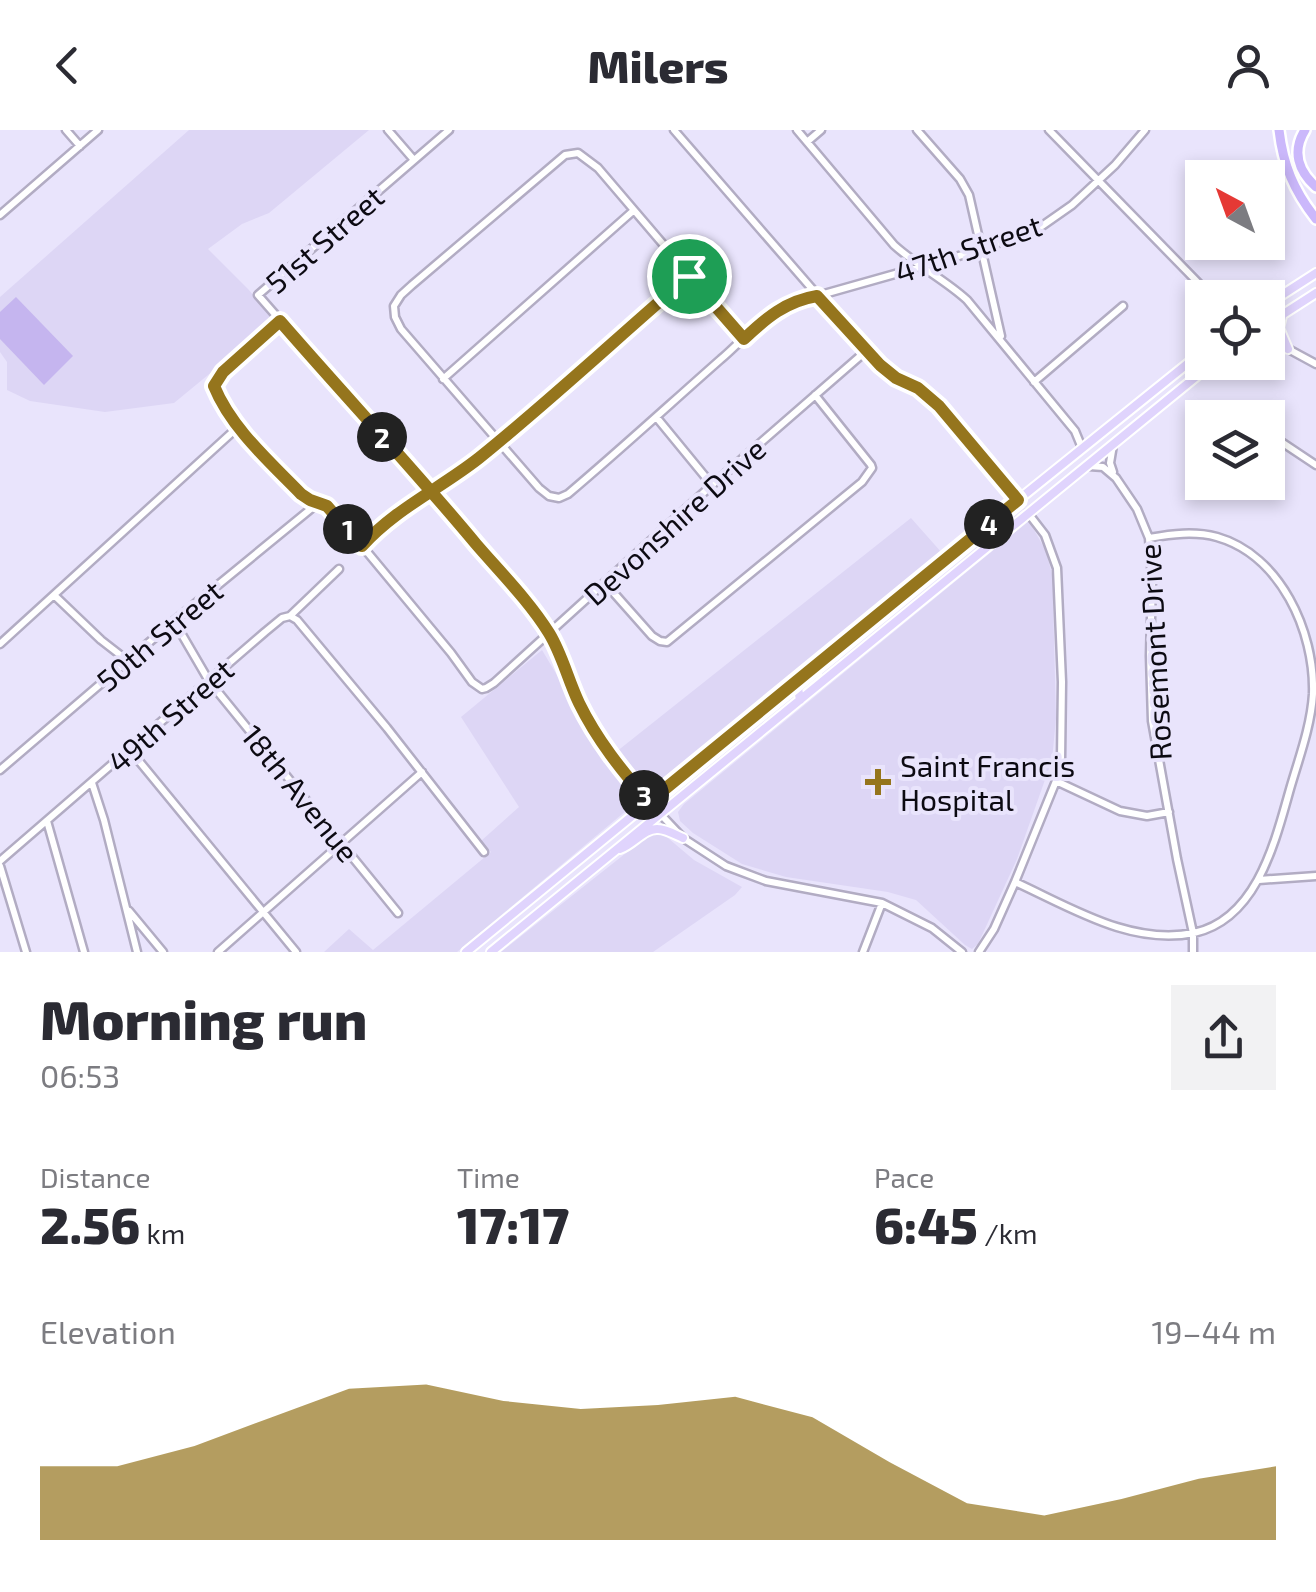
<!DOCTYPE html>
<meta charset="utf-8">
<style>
body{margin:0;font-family:"Exo 2",sans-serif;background:#f2f2f3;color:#2b2b33;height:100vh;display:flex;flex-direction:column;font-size:38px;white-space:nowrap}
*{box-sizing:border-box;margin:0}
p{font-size:32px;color:#7c7c81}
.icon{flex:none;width:55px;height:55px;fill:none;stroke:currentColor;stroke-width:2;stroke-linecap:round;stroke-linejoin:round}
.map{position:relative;height:822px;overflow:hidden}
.sheet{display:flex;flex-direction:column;background:#fff;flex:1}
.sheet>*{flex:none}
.needle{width:65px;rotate:319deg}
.controls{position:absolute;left:1185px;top:30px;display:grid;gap:20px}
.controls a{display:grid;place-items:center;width:100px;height:100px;border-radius:0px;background:#fff;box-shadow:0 5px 15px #0003;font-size:50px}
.pin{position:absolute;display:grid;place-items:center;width:85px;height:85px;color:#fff;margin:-42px;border:5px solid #fff;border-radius:50%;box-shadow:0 2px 10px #0007}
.km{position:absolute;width:50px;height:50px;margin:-25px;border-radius:50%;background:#222;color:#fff;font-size:28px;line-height:50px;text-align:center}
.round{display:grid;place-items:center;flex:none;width:105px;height:105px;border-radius:0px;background:#f2f2f3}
.headline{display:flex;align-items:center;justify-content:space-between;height:170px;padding:0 40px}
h1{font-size:55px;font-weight:800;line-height:75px}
.figures{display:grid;grid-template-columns:repeat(3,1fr);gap:15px;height:170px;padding:10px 40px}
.figures div{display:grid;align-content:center}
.figures b{font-size:50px;font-weight:800}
.figures small{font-size:28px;font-weight:400}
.figures p{font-size:28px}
.chart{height:280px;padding:20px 40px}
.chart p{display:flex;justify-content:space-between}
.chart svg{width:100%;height:180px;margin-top:10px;fill:#95751d;opacity:.7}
header{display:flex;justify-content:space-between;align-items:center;height:130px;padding:0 40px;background:#fff;font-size:45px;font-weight:800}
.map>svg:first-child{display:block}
</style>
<header><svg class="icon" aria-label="back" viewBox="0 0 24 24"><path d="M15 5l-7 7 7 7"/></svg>Milers<svg class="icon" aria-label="person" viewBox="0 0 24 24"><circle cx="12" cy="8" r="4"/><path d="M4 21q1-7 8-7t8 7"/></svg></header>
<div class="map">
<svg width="1316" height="822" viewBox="0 0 1316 822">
<rect width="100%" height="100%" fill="#e9e4fc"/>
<!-- built -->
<path fill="#ddd6f5" d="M 189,0 L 369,0 L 269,83 L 242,94 L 208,119 L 248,159 L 275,190 L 174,273 L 105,282 L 30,271 L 7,260 L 7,232 L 0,222 L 0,167 Z
M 911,388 L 942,423 L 714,608 L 655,654 L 642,655 L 616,622 Z
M 1029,391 L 1046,421 L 1055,456 L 1053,470 L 1056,588 L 1052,630 L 1017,729 L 978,814 L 972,819 L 965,815 L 916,770 L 888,762 L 786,747 L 742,734 L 693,703 L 680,691 L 678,682 L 684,674 Z
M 542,520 L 632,671 L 627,680 L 457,822 L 324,822 L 349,799 L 373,820 L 491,722 L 481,711 L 519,677 L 461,587 Z
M 655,702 L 662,703 L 694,730 L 742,757 L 735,765 L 653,822 L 501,822 L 650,704 Z"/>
<!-- green -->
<path fill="#c5b5ef" d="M 16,167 L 73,226 L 44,255 L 0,209 L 0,182 Z"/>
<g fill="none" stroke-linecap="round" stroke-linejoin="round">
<!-- minor casing -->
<g stroke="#b2acc3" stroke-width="11">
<path id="minor" d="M 66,0 L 80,16
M 388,0 L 414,30
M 449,0 L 258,165 L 452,386 L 529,477 L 549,504 L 578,572 L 604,617 L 649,672 L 683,708 L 726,736 L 766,751 L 882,773 L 932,798 L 962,822
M 674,0 L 866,221 L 896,248 L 918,258 L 939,276 L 1018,370
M 797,0 L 894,115 C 917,136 944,149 967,170 L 1075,301 L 1082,318
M 917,0 L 960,49 L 969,65 L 1001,206
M 1049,0 L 1213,168
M 807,12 L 821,0
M 0,85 L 98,0
M 280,191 L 217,249 L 214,255 C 231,298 270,332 301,364 C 312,371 324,373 334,382 L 451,523 L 472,552 L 482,559 L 486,558 L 494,553 L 712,355 L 866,221
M 1268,208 L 1316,234
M 744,209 L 598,38 L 578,23 L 565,25 L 412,155 L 401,165 L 394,176 L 395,187 L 401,199 L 539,358 L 549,366 L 559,368 L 568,364 C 620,320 670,274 721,229 C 740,213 758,191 780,178 C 792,171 804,168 817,166 L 980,120 L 1042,96 L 1072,75 L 1115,35 L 1145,0
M 443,249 L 633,81
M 1034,252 L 1123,176
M 657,288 L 712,355
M 1268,303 L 1316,335
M 1089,336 L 1103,337 L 1116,348 L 1137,379 L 1149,408 L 1152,450 L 1150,526 L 1152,591 L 1177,729 L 1193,803 L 1193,822
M 1113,342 L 1110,333 L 1113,315
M 362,416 C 395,379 441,358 479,328 C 551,270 619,206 689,146
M 605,453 L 652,506 L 660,511 L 667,512 L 862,352 L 872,338 L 871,335 L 815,265
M 54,465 L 101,510 L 128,531
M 290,486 L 297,490 L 387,598 L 484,722
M 174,491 L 209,551 L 398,783
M 0,514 L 238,297
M 130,620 L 296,822
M 0,640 L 174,491 L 318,373
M 1056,651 L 1120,681 L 1147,686 L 1169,682
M 92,653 L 104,690 L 137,822
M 47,691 L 84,822
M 0,731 L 265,502 L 282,488 L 290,486 L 339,439
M 0,736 L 26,822
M 1259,750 L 1316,746
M 1015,752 C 1070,777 1131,816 1194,803 C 1257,789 1275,712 1290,659 C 1299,628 1311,596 1313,564 C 1315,501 1280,425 1217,407 C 1194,401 1172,404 1149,408
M 129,781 L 163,822
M 218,822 L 422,642
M 863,822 L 882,773
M 979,822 L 994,799 L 1015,752 L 1056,651 L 1061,629 L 1062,552 L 1057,438 L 1045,405 L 1028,383"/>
</g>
<!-- major casing -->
<g stroke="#fff" stroke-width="12">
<path id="major" d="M 1268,174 L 1316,143
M 1282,186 L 1279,198 L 1288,219
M 1268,194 L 1316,163
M 800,570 L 798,558 L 816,543
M 620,719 C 633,715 644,698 658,699 C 666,699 676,705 683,708
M 466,822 L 1018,370 L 1202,222
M 491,822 L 1214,232"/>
</g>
<!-- highway casing -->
<g stroke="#fff" stroke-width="14">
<path id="highway" d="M 1279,0 C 1283,35 1294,61 1316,89
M 1305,0 C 1292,21 1298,41 1316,57"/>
</g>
<!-- minor -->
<use href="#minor" stroke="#fff" stroke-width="6"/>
<!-- major -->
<use href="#major" stroke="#e0d4fd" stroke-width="8"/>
<!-- highway -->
<use href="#highway" stroke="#cbb8fb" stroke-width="9"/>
</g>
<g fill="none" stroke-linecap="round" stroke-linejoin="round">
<!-- route casing -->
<g stroke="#fff" stroke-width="20">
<path id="route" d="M 689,146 C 619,206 551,270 479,328 C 441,358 395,379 362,416 L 327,376 L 310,370 L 301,364 C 270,332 231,298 214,256 L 223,242 L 280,191 C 345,266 413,338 476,414 C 501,443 529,471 549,503 C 562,524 568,550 579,573 C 597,610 622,641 649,672 L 1018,370 L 939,276 L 918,258 L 896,248 L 880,235 L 817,166 C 786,171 766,188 744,209 L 689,146"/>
</g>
<!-- route -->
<use href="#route" stroke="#95751d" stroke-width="12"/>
</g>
<!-- markers -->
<path fill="#95751d" stroke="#e9e4fc" stroke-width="4" d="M873 637h10v10h10v10h-10v10h-10v-10h-10v-10h10z"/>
<g text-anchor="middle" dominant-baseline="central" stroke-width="8" stroke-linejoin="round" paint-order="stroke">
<!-- street labels -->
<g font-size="30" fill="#0c0a12" stroke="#e9e4fc">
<text transform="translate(324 109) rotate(-41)">51st Street</text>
<text transform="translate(968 118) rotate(-19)">47th Street</text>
<text transform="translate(674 391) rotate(-42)">Devonshire Drive</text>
<text transform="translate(159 505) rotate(-40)">50th Street</text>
<text transform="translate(1154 522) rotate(-93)">Rosemont Drive</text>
<text transform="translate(170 585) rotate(-41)">49th Street</text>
<text transform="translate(301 663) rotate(51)">18th Avenue</text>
</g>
<!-- poi labels -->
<g font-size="30" fill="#0c0a12" stroke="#e9e4fc" text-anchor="start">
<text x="900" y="635">Saint Francis<tspan x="900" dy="34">Hospital</tspan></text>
</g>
</g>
</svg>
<div class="controls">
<a><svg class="needle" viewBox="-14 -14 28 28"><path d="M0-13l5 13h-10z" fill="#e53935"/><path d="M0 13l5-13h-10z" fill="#7c7c81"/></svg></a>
<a><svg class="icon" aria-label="locate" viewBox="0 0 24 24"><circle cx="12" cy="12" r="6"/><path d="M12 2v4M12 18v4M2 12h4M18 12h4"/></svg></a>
<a><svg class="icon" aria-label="layers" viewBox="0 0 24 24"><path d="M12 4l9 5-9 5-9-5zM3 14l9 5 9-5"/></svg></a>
</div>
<div class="pin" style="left:689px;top:146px;background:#1e9e55"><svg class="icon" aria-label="arrive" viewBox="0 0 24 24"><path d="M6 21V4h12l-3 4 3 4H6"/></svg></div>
<b class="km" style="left:348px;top:399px">1</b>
<b class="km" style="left:382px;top:307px">2</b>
<b class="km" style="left:644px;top:665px">3</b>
<b class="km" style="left:989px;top:394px">4</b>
</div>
<section class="sheet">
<div class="headline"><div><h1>Morning run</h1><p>06:53</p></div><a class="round"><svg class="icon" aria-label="share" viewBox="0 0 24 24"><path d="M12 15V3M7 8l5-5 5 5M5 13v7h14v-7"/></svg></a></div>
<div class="figures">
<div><p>Distance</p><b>2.56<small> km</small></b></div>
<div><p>Time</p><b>17:17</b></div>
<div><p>Pace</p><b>6:45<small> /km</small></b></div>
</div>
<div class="chart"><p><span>Elevation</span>19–44 m</p>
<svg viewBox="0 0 160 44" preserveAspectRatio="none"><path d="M0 44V26L10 26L20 21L30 14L40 7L50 6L60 10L70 12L80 11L90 9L100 14L110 25L120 35L130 38L140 34L150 29L160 26V44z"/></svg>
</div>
</section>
